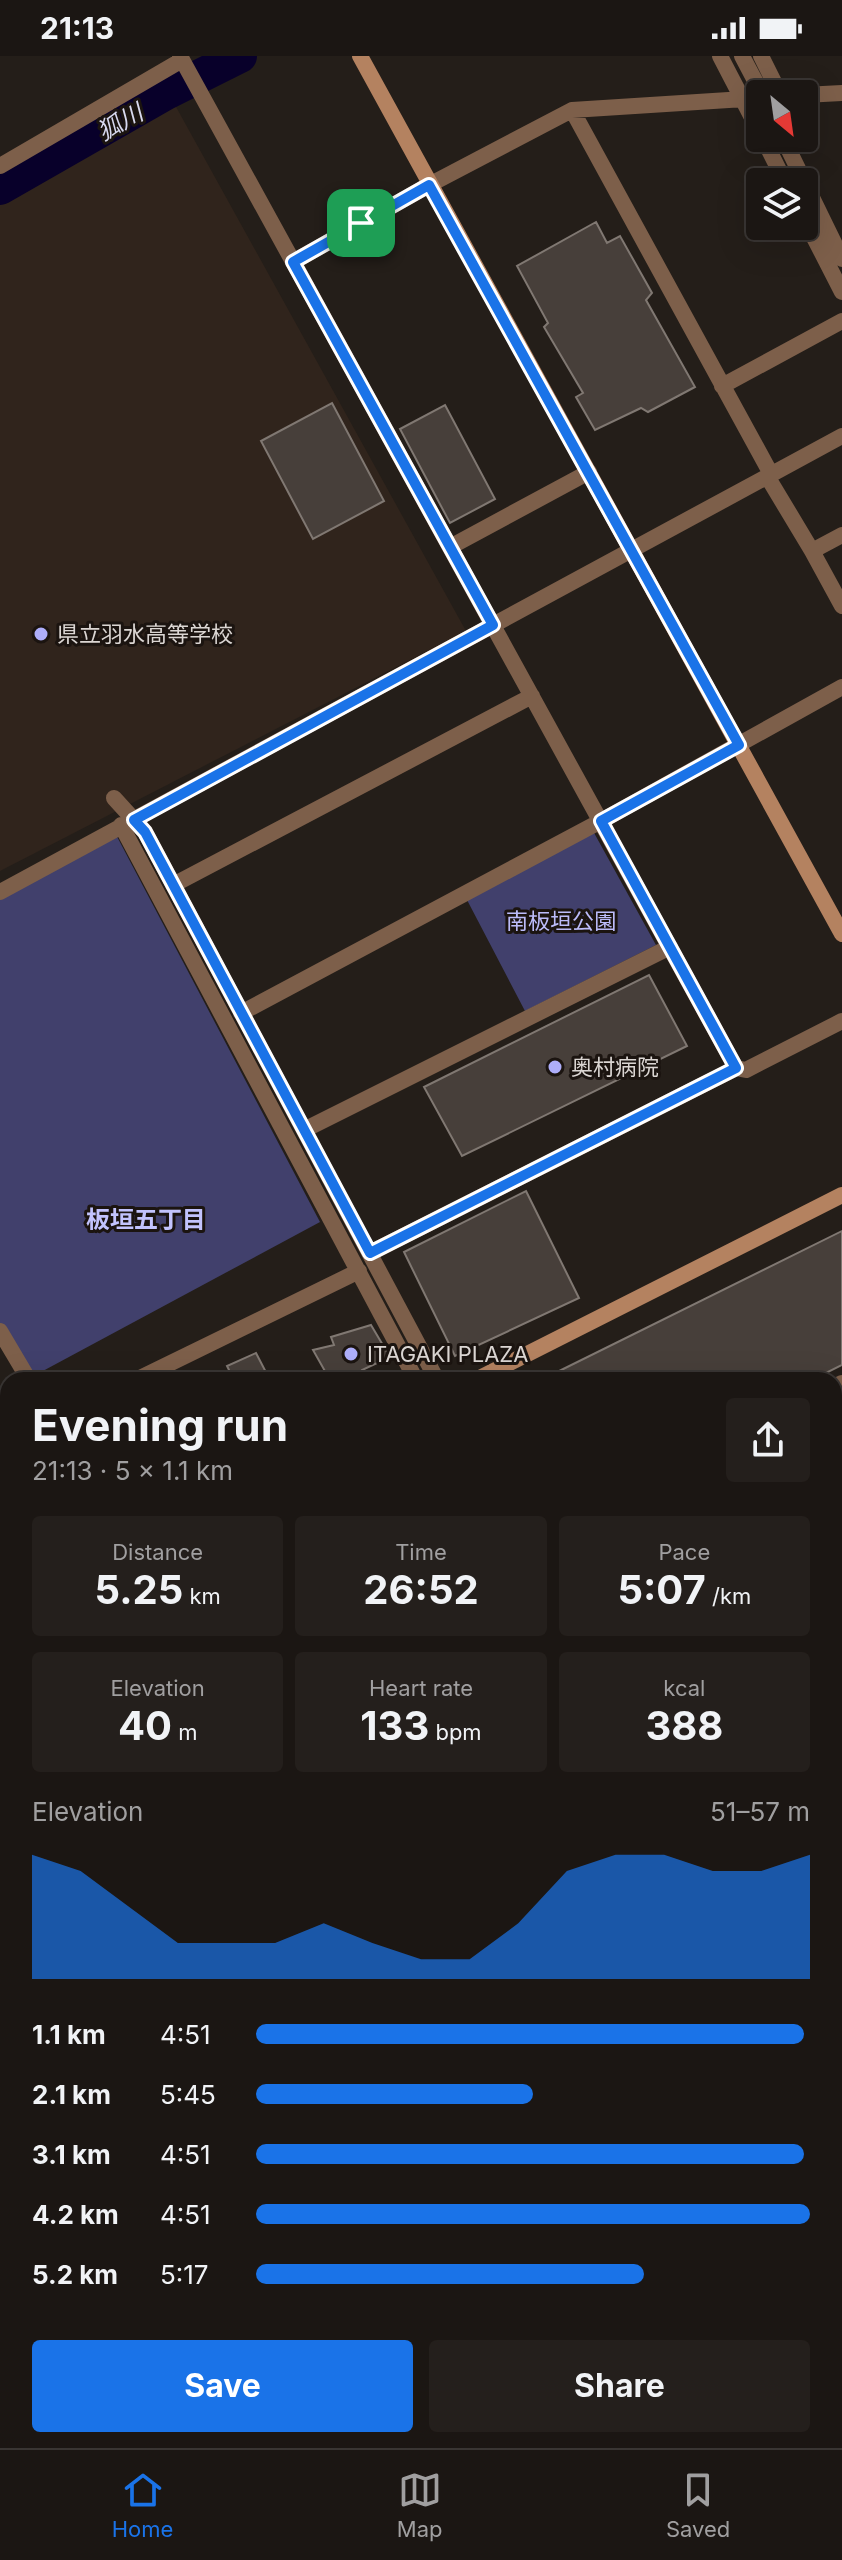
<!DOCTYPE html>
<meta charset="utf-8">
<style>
body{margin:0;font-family:Inter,"Noto Sans JP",sans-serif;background:#241f1c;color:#f1f3f6;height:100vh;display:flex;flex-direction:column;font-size:30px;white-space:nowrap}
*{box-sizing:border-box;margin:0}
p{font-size:26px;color:#a09fa0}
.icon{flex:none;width:44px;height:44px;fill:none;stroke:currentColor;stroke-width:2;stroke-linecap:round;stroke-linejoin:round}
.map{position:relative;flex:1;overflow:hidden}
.details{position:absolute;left:0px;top:1316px;width:842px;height:1076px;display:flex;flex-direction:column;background:#1b1613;border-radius:24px 24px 0 0;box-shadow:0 8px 32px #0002,0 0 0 2px #393533}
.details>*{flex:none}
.needle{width:52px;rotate:151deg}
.fabs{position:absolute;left:746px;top:24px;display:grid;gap:16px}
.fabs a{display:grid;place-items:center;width:72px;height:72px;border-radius:8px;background:#1b1613;box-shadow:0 8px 32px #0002,0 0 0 2px #393533;font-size:40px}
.pin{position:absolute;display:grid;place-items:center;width:68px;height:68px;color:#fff;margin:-34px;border-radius:16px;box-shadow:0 4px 12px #0006}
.round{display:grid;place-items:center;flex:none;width:84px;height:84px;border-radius:8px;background:#241f1c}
.overview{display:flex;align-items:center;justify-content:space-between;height:136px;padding:0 32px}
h1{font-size:44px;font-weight:700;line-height:60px}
.figures{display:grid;grid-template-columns:repeat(3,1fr);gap:12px;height:136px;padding:8px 32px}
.figures div{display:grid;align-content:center;border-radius:8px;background:#241f1c;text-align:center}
.figures b{font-size:40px;font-weight:700}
.figures small{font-size:22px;font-weight:400}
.figures p{font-size:22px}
.chart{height:224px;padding:16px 32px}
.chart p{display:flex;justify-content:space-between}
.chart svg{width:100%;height:144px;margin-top:8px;fill:#1a73e8;opacity:.7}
.cta{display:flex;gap:16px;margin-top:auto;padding:16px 32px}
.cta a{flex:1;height:92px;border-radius:8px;background:#1a73e8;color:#fff;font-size:32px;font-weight:700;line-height:92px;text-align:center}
.cta a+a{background:#241f1c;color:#f1f3f6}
ul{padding:0 32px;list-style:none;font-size:26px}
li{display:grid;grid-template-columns:128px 96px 1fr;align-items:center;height:60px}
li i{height:20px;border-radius:10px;background:#1a73e8}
.status{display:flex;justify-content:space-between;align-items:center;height:56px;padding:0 40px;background:#1b1613;direction:ltr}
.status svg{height:22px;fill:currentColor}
.dock{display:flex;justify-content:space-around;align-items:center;height:112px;border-top:2px solid #393533;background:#1b1613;font-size:22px;color:#a09fa0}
.dock a{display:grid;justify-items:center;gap:4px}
.dock .selected{color:#1a73e8}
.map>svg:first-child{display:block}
</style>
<div class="status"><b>21:13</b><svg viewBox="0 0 49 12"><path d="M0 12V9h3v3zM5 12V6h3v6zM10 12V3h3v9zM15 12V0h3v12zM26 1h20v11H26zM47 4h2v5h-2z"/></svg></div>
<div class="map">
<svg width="842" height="2392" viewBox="0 0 842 2392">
<rect width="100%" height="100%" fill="#241e19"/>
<!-- built -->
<path fill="#30241c" d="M 164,47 L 175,49 L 466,575 L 0,815 L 0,139 Z"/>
<!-- green -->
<path fill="#41406c" d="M 113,773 L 320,1166 L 28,1323 L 0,1275 L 0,836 Z
M 593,775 L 656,889 L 525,955 L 466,842 Z
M 842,2133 L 842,2305 L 834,2290 L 834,2137 Z"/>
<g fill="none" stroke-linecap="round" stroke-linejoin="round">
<!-- river -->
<path stroke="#08002a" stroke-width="34" d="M 0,132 L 166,37 L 240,0"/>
</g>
<!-- building -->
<path fill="#473f3a" stroke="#807872" stroke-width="2" d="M 596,166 L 607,187 L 620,180 L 652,237 L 646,244 L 695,331 L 648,356 L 641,352 L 595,374 L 576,341 L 583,337 L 544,271 L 548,267 L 517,210 Z
M 332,347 L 384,445 L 313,483 L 261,385 Z
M 445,349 L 495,443 L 450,467 L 400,373 Z
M 649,919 L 687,990 L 462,1100 L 424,1031 Z
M 526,1135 L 579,1242 L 455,1300 L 404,1196 Z
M 842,1175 L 842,1309 L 812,1324 L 541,1324 Z
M 371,1269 L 390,1301 L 362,1314 L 365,1324 L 330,1324 L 313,1294 L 334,1289 L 331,1281 Z
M 256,1297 L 270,1324 L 234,1324 L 227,1310 Z"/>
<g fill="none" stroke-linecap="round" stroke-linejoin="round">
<!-- street -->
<path stroke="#7d5f4a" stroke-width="16" d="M 180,0 L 736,1012 L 370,1197
M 720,0 L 760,77
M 742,0 L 762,38
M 761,0 L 780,38
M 804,39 L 842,37
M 572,54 L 771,418
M 763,82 L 785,126
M 783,82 L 842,203
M 0,110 L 182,4
M 804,162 L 842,236
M 293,206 L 429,129 L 572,54 L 760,42
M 722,330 L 842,265
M 767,420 L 812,495
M 842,479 L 812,495 L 842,550
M 450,491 L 589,416
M 114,742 L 145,776 L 437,1324
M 121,769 L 416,1324
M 173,829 L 532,640
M 0,836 L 842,380
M 241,957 L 601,765 L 842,631
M 736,1012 L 746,1014 L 842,965
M 304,1074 L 670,891
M 0,1275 L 29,1324
M 136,1324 L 359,1215
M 834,1331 L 842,1327
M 0,1363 L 8,1359
M 834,1474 L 841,1489
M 0,1751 L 8,1747
M 834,1846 L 842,1843
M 0,2012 L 8,2009
M 834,2026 L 842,2021
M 834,2110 L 842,2124
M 834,2310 L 842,2325
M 0,2312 L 8,2326
M 631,2384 L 636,2392
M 395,2392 L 423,2384
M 448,2392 L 502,2384"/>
<!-- secondary -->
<path stroke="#b48260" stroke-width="16" d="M 360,0 L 842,878
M 476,1324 L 842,1139
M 0,1558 L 8,1554
M 834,1663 L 842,1659
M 0,1949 L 8,1966
M 205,2384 L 209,2392"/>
</g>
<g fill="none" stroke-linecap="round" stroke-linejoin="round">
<!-- route casing -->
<g stroke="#fff" stroke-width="16">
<path id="route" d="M 429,129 L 739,689 L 601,765 L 736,1012 L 370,1197 L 145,776 L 134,764 L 493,569 L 293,206 Z"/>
</g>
<!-- route -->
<use href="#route" stroke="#1a73e8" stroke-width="10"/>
</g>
<!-- markers -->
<g fill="#aeaefa" stroke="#1b1410" stroke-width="3">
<circle cx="41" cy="578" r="8"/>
<circle cx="555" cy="1011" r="8"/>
<circle cx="351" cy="1298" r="8"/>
</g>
<g text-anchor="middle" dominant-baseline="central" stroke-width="6" stroke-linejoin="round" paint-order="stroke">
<!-- poi labels -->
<g font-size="22" fill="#dbd6d3" stroke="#1b1410" text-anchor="start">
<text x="57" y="578">県立羽水高等学校</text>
<text x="571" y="1011">奥村病院</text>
<text x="367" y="1298">ITAGAKI PLAZA</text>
</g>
<!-- park labels -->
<g font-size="22" fill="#bcbcfa" stroke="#1b1410">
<text x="561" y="865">南板垣公園</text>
</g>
<!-- water labels -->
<g font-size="24" font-style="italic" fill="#d8d9ef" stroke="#1b1410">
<text transform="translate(120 66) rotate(-29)">狐川</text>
</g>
<!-- neighbourhood labels -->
<g font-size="24" font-weight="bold" fill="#c2c3fd" stroke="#1b1410">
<text x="146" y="1163">板垣五丁目</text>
</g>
</g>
</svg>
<div class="fabs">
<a><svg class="needle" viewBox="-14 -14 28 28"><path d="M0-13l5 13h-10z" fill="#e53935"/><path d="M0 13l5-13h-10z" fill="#a09fa0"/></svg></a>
<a><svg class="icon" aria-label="layers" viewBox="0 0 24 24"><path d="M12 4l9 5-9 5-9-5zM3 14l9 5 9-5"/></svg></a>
</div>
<div class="pin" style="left:361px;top:167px;background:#1e9e55"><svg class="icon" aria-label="arrive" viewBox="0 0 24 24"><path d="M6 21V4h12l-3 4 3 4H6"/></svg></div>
<section class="details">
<div class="overview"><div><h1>Evening run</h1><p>21:13 · 5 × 1.1 km</p></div><a class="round"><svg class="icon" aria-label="share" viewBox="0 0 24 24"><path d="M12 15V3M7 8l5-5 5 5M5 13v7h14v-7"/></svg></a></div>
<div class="figures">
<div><p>Distance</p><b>5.25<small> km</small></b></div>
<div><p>Time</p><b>26:52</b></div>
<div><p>Pace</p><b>5:07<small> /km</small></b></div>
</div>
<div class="figures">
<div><p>Elevation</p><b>40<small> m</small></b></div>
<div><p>Heart rate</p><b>133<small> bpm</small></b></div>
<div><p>kcal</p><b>388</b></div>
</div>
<div class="chart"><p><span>Elevation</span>51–57 m</p>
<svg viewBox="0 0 160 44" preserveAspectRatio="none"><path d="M0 44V6L10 11L20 22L30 33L40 33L50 33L60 27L70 33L80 38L90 38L100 27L110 11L120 6L130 6L140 11L150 11L160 6V44z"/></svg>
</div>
<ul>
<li><b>1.1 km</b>4:51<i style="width:99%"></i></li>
<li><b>2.1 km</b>5:45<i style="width:50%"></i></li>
<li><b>3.1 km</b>4:51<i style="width:99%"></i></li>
<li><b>4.2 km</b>4:51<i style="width:100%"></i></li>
<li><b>5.2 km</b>5:17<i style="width:70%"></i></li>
</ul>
<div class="cta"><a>Save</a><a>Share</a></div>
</section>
</div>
<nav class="dock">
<a class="selected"><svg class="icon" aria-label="home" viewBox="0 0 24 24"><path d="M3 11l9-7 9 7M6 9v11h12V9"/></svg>Home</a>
<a><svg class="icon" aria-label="map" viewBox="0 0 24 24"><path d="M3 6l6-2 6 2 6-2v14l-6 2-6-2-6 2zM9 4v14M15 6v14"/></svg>Map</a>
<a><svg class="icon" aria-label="saved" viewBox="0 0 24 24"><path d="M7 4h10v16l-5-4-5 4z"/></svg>Saved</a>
</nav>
